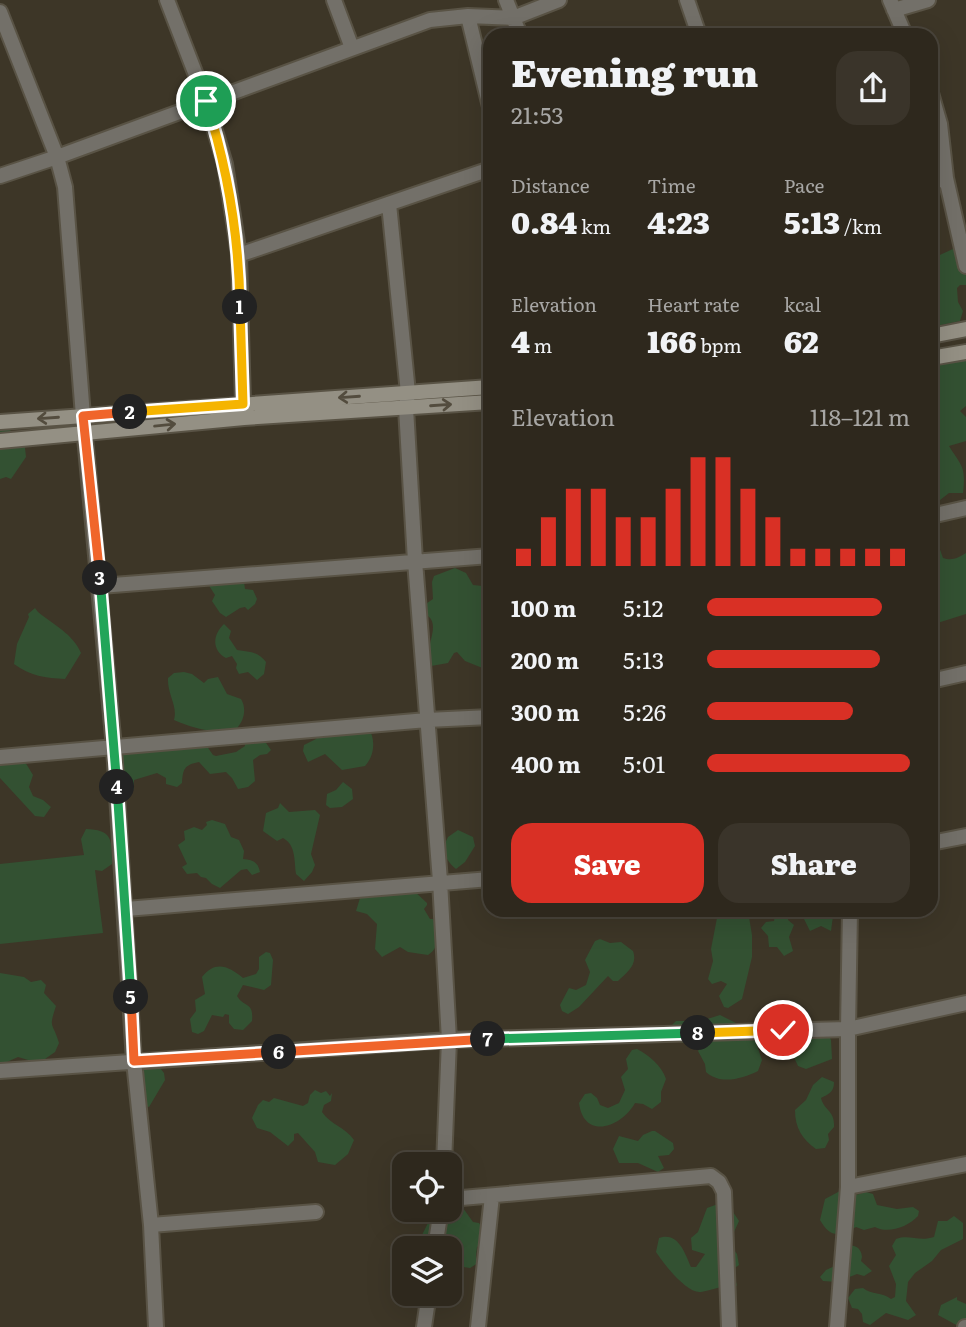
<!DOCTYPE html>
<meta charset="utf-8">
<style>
body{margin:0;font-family:Literata,serif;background:#3a342a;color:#f1f3f6;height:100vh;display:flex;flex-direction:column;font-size:26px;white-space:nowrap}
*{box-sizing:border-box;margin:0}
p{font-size:23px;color:#a7a6a4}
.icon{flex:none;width:38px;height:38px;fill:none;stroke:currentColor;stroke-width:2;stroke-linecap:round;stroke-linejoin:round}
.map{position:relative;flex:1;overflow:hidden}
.sheet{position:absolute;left:483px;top:28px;width:455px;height:889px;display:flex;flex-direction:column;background:#2e281d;border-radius:21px;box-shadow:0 7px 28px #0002,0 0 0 2px #49443b}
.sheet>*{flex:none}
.buttons{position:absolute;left:392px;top:1152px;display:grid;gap:14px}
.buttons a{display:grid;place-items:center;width:70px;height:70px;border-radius:14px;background:#2e281d;box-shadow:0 7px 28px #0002,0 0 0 2px #49443b;font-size:35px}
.pin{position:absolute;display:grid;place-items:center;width:60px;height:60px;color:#fff;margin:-30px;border:4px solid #fff;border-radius:50%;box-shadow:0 2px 7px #0007}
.km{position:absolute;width:35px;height:35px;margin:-18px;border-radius:50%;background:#222;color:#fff;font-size:19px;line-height:35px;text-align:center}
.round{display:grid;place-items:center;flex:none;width:74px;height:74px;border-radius:21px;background:#3a342a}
.overview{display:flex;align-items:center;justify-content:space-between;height:119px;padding:0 28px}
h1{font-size:38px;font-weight:800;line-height:52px}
.figures{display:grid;grid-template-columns:repeat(3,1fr);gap:10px;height:119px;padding:7px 28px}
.figures div{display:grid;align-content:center}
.figures b{font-size:30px;font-weight:800}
.figures small{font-size:19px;font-weight:400}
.figures p{font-size:19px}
.chart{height:196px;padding:14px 28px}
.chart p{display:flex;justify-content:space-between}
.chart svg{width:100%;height:126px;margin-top:7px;stroke:#d93025;stroke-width:6}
.action{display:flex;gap:14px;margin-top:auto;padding:14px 28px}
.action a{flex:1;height:80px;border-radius:21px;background:#d93025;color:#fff;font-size:28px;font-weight:800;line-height:80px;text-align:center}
.action a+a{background:#3a342a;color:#f1f3f6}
ul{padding:0 28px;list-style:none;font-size:23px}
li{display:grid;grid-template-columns:112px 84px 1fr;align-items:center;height:52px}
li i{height:18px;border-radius:9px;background:#d93025}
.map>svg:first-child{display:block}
</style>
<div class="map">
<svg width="966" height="1327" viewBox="0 0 966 1327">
<rect width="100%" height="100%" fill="#3d3627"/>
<!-- green -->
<path fill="#335132" d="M 966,243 L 966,285 L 960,285 L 957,288 L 958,302 L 963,311 L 960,321 L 931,327 L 931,259 Z
M 966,353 L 966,406 L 960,411 L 966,417 L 966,441 L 949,446 C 962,467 966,466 963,493 L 949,493 L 931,507 L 931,369 Z
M 0,424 L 24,439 L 26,457 L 11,479 L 6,477 L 0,479 Z
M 931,540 L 938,544 L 943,558 C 952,561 958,558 966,553 L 966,614 L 931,625 Z
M 490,563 L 490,671 L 465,661 L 457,652 L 454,653 L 448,663 L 431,666 C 421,651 442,627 428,616 C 425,613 421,612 417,610 L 433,599 L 432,582 L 434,576 L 455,568 L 466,573 L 473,585 L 483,586 L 487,565 Z
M 233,580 L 244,582 L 245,589 L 253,590 L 257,599 L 255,604 L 248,610 L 245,607 L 240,608 L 226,617 L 220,613 L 212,601 L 215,595 L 208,584 L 226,584 Z
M 35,608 L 38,612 C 54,625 73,634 81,653 L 65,679 C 46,678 30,676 14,664 L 17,644 L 29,617 L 28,614 Z
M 224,624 L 231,631 L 229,638 L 237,650 C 249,652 258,651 266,662 L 264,674 L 257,680 L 248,672 L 239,674 L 236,668 L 237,664 L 232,656 L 226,658 C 211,650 213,634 224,624 Z
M 184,672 L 192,674 L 204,683 L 208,679 L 218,677 L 227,694 L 241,699 C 247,709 244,721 236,729 C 214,735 193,728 174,720 C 178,706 167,694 168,678 L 174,673 Z
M 354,718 C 375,723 379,751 365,766 L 342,770 L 325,754 L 308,762 L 303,751 L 304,745 L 316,739 L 320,730 L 345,725 Z
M 244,738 L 264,740 L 271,750 L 267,754 L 260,755 L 253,760 L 255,781 L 248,787 L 238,789 L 232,778 L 226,772 L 210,774 L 199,762 C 184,765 183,769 182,783 L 177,787 L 166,784 L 166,778 L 157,773 L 134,780 L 134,789 L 130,793 L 123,787 L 118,755 L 127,749 L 146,752 L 159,752 L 204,742 L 213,755 L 216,756 L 236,752 L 245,746 Z
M 10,748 L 22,757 L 33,775 L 29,787 L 33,796 L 43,800 L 51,807 L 44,817 L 35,816 L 0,778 L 0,752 Z
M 343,782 L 352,789 L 353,799 L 342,807 L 330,808 L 326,805 L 327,794 L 336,790 Z
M 280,803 L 289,812 L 315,810 L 320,815 L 311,854 L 315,865 L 312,872 L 304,881 L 296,874 C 294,860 296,845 283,838 L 277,841 L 263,831 L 266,813 L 278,808 Z
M 212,820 L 225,824 L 231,837 L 239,840 L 244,851 L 243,859 C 253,860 258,862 260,872 L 252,875 L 247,869 L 241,870 L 220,888 L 212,884 L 206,878 L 201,877 L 197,873 L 187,874 L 182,867 L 187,864 L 178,845 L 185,840 L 184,831 L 194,827 L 202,830 L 207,825 L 206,822 Z
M 86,829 C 113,830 112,840 112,864 L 102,871 L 95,870 L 103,933 L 0,944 L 0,864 L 84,855 L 81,839 Z
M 458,830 L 473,837 L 475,846 L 465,862 L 456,869 C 445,860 441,850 448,837 Z
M 412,889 L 427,903 L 427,905 L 424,909 L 430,919 L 433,919 C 438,932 441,947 428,955 L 408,952 L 400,947 L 382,957 L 375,949 L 377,924 L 367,914 L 356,911 L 360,898 C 379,897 394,892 412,889 Z
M 725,910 L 748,911 L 752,935 L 752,957 L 742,999 L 728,1008 L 724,1007 L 719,996 L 727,984 L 721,981 L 712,984 L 708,979 L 713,961 L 711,949 L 717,918 Z
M 776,910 L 789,910 L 788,920 L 794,925 L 789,937 L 793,951 L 784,956 L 777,947 L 769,947 L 768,936 L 761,928 L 766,922 L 774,921 Z
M 804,910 L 824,910 L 833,916 L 831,931 L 821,926 L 810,931 L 801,913 Z
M 600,939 L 610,943 L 621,942 L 633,951 C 638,965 627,972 618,981 L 613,981 L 608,976 L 579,1007 L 568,1014 L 562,1011 L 560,1005 L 569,988 L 576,990 L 586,985 L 590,972 L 585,960 L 595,941 Z
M 266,952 L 270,953 L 273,960 L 271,985 L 264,990 L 243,985 L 237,996 C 244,1008 254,1001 252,1021 L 243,1030 L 234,1029 L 229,1023 L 229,1015 L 225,1014 L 223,1017 L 212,1015 L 204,1031 L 198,1034 L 192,1032 L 190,1019 L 196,1011 L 195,1000 L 205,994 L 202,977 C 215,960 229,966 243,978 L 256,974 L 259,969 L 259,957 Z
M 0,973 L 24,977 L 31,982 L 41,980 L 46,985 L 44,993 L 56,1006 C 48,1030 53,1022 59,1043 L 55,1052 L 45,1059 L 35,1062 L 18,1057 L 0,1065 Z
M 720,1015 L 736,1023 L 742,1033 L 754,1037 L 762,1060 L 758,1071 C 742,1079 720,1085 706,1072 L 705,1064 L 698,1051 L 704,1040 L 701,1038 C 683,1042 678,1049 669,1028 L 676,1021 L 685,1021 L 691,1017 L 701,1021 Z
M 827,1031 L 831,1040 L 832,1059 L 806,1069 L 798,1066 L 791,1051 C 801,1036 811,1035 827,1031 Z
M 637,1049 C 649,1055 662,1066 666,1079 L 661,1092 L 661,1102 L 652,1109 L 643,1104 L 635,1103 C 622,1127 584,1141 579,1103 L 585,1094 L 591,1093 L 597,1098 L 600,1105 L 608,1108 L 619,1103 L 625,1090 L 621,1077 L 628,1069 L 626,1059 L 632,1050 Z
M 156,1063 L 164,1073 L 165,1080 L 149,1107 L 141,1104 L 134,1067 Z
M 822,1077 L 834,1082 C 834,1092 829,1094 821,1098 C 824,1111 835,1110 834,1127 L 828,1134 L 829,1140 L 825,1148 L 816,1149 C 802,1139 795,1128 795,1110 L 806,1100 L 813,1085 Z
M 315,1090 L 321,1093 L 326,1091 L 330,1096 L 332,1093 L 331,1101 L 324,1105 L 322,1112 C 331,1125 345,1127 354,1140 L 348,1154 L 335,1165 L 318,1162 L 315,1152 L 298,1133 L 294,1134 L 294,1140 L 288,1146 L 270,1132 L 257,1128 L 252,1118 L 258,1105 L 263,1100 L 269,1102 L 274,1098 L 303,1106 L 308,1103 L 310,1095 Z
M 652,1131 L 655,1131 L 673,1143 L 674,1149 L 669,1155 L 658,1156 L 664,1168 L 658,1172 L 638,1163 L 619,1163 L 613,1149 L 619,1136 L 638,1141 L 643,1135 Z
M 840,1191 L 856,1195 L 866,1192 L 873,1194 L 877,1205 L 897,1209 L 913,1207 L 919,1211 L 918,1216 C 908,1227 888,1234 875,1227 L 864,1230 L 856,1227 C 839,1236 831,1239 820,1220 L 825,1199 Z
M 718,1204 L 731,1209 L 739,1221 L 729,1243 L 737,1254 L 739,1265 L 732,1270 L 737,1285 L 734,1289 C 721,1284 715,1290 701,1292 C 687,1294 664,1264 656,1252 L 659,1238 C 678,1231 685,1253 691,1267 L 696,1267 L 705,1254 L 692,1250 L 691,1238 L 698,1232 L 707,1208 Z
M 463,1208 L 473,1222 L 479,1223 L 486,1232 L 484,1243 L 477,1247 L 476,1256 L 478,1263 L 470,1268 L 450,1265 L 450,1248 L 426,1248 L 419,1241 L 435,1209 L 448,1215 L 455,1210 Z
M 954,1216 L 963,1223 L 963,1239 L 941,1250 L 932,1261 L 915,1273 L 908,1282 L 906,1301 L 916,1315 L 908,1320 L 886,1313 L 870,1325 L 863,1322 L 862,1314 L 858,1309 L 852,1308 L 848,1298 L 855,1289 L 863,1288 C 872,1295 882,1292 891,1299 L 895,1297 L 896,1284 L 889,1266 L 896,1255 L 892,1246 L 896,1239 C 909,1234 919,1242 934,1237 L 938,1221 L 947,1221 Z
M 846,1245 C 855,1245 861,1247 862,1257 L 861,1261 L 872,1271 L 864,1276 L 857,1274 L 837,1282 L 823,1281 L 820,1277 L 826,1270 L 837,1265 C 835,1254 836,1250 846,1245 Z
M 957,1297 L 957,1300 L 966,1304 L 966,1327 L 960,1327 L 938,1315 L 941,1305 Z"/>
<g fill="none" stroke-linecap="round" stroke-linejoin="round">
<!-- street casing -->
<g stroke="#595345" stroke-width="18">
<path id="street" d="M 167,0 L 206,101 L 225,164 L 239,255 L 243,404
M 334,0 L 352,48
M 506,0 L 520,35
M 687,0 L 699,35
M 890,0 L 905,35
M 894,10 L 928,0
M 0,12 L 57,157 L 65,187 L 83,416 L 114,748 L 134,1061 L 151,1225 L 156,1327
M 468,16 L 490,107
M 931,93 L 940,124 L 946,178 L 966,266
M 0,176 L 57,157 L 430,20 L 468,16 L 513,18 L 559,0
M 931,183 L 946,178
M 389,204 L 408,393 L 406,408 L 415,561 L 440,881 L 449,1040 L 444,1164
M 239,255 L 490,169
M 931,516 L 966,508
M 100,586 L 490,556
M 931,681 L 966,673
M 0,757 L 427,720 L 490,717
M 931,843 L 966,836
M 126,909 L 490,879
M 0,1071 L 449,1040 L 848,1029 L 966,1003
M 848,1187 L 966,1164
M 450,1199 L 711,1176 L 719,1182 L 724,1192 L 729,1327
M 151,1225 L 316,1212
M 435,1248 L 441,1209
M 424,1327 L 429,1293
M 478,1327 L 492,1196
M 837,1327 L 848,1187 L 848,1029 L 850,910
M 965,1327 L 966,1327"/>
</g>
<!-- secondary casing -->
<g stroke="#595345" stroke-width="18">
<path id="secondary" d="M 931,336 L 966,329
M 931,358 L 966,352
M 0,422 L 490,387
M 0,441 L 244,418 L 490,402"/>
</g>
<!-- street -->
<use href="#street" stroke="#737069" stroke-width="14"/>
<!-- secondary -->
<use href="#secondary" stroke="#949084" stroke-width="14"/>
</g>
<!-- one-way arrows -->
<defs><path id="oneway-shaft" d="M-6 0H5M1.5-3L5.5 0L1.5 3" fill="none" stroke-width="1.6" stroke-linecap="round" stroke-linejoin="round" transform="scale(1.75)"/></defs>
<g stroke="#534c3e">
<use href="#oneway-shaft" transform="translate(349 397) rotate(176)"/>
<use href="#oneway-shaft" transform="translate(441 405) rotate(-4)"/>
<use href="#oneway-shaft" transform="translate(48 418) rotate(176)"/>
<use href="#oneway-shaft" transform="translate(165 425) rotate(-6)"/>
</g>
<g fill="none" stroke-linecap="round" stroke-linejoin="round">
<!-- split-1 casing -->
<g stroke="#fff" stroke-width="14">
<path id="split-1" d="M 206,101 C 228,169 239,237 240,307"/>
</g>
<!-- split-2 casing -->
<g stroke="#fff" stroke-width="14">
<path id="split-2" d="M 130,412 L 243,404 L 240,307"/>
</g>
<!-- split-3 casing -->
<g stroke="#fff" stroke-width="14">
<path id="split-3" d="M 100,578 L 83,416 L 130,412"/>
</g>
<!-- split-4 casing -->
<g stroke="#fff" stroke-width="14">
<path id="split-4" d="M 100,578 L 117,787"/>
</g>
<!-- split-5 casing -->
<g stroke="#fff" stroke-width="14">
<path id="split-5" d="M 117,787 L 131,997"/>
</g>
<!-- split-6 casing -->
<g stroke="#fff" stroke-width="14">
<path id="split-6" d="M 131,997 L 134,1061 L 279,1052"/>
</g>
<!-- split-7 casing -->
<g stroke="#fff" stroke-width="14">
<path id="split-7" d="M 279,1052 L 488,1039"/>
</g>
<!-- split-8 casing -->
<g stroke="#fff" stroke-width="14">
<path id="split-8" d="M 488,1039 L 698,1033"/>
</g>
<!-- split-9 casing -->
<g stroke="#fff" stroke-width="14">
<path id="split-9" d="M 698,1033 L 783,1030"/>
</g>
<!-- split-1 -->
<use href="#split-1" stroke="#f5b400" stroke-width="9"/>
<!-- split-2 -->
<use href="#split-2" stroke="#f5b400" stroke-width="9"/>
<!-- split-3 -->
<use href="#split-3" stroke="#f0652b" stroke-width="9"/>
<!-- split-4 -->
<use href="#split-4" stroke="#22a559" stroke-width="9"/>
<!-- split-5 -->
<use href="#split-5" stroke="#22a559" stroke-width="9"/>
<!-- split-6 -->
<use href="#split-6" stroke="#f0652b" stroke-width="9"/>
<!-- split-7 -->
<use href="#split-7" stroke="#f0652b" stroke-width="9"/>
<!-- split-8 -->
<use href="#split-8" stroke="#22a559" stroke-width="9"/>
<!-- split-9 -->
<use href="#split-9" stroke="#f5b400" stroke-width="9"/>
</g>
</svg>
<div class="buttons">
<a><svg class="icon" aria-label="locate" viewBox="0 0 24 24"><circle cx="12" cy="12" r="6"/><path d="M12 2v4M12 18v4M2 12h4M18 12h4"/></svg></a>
<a><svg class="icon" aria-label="layers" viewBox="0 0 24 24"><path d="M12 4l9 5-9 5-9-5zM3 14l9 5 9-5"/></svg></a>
</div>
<div class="pin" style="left:206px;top:101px;background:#1e9e55"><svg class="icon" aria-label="arrive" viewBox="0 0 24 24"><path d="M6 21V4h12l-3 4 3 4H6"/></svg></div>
<div class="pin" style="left:783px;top:1030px;background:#d93025"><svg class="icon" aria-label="check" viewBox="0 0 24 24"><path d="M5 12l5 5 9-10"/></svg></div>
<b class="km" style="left:240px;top:307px">1</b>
<b class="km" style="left:130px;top:412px">2</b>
<b class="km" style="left:100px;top:578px">3</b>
<b class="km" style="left:117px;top:787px">4</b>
<b class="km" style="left:131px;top:997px">5</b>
<b class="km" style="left:279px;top:1052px">6</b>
<b class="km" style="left:488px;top:1039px">7</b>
<b class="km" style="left:698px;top:1033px">8</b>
<section class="sheet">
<div class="overview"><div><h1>Evening run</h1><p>21:53</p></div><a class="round"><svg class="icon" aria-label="share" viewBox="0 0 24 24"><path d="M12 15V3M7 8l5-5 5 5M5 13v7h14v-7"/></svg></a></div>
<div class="figures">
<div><p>Distance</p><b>0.84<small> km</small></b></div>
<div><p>Time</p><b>4:23</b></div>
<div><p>Pace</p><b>5:13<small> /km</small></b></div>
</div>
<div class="figures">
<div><p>Elevation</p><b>4<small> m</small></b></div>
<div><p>Heart rate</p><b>166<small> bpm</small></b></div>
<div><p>kcal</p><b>62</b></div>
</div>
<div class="chart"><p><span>Elevation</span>118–121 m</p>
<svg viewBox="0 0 160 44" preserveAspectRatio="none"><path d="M5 44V38M15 44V27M25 44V17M35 44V17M45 44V27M55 44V27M65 44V17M75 44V6M85 44V6M95 44V17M105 44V27M115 44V38M125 44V38M135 44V38M145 44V38M155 44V38"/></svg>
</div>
<ul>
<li><b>100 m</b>5:12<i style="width:86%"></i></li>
<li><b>200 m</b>5:13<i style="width:85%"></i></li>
<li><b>300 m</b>5:26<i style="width:72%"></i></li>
<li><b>400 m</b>5:01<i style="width:100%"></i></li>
</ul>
<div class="action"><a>Save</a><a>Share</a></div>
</section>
</div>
